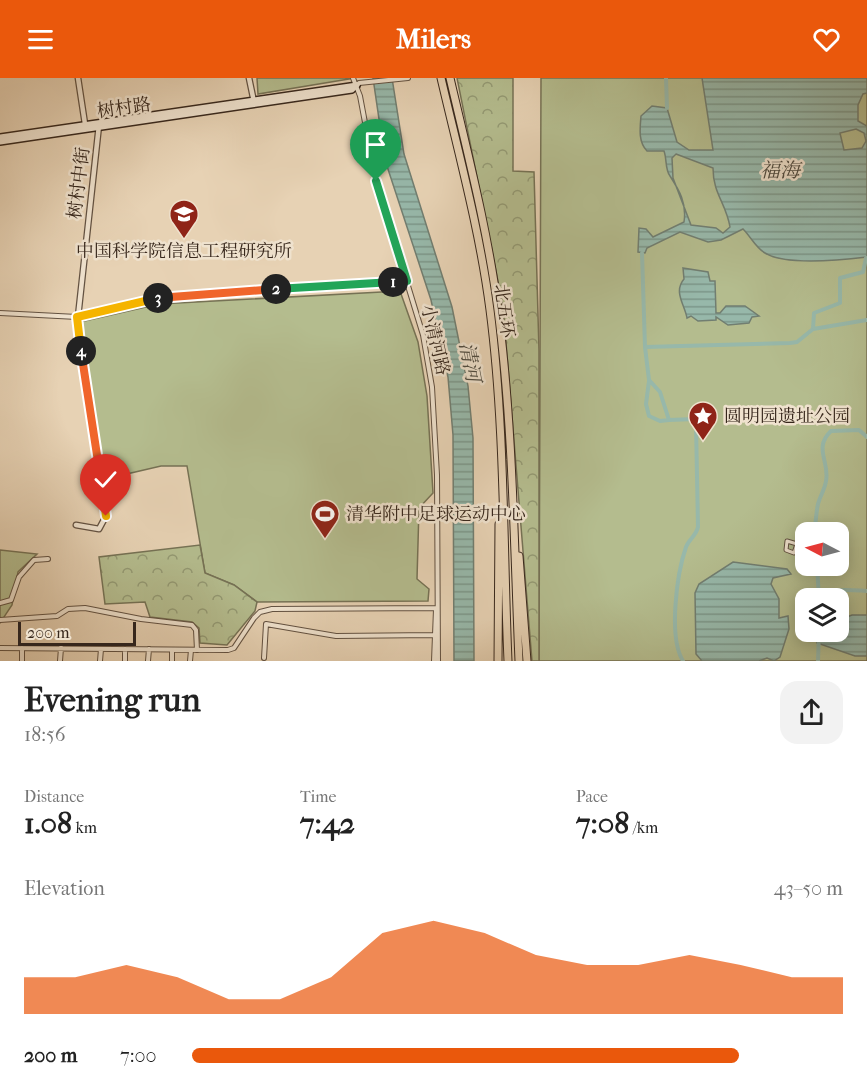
<!DOCTYPE html>
<meta charset="utf-8">
<style>
body{margin:0;font-family:"IM FELL French Canon","Noto Serif SC",serif;background:#f2f2f2;color:#222;height:100vh;display:flex;flex-direction:column;font-size:22px;white-space:nowrap}
*{box-sizing:border-box;margin:0}
p{font-size:20px;color:#767676}
.icon{flex:none;width:33px;height:33px;fill:none;stroke:currentColor;stroke-width:2;stroke-linecap:round;stroke-linejoin:round}
.map{position:relative;height:583px;overflow:hidden}
.panel{display:flex;flex-direction:column;background:#fff;flex:1}
.panel>*{flex:none}
.needle{width:39px;rotate:276deg}
.fabs{position:absolute;left:795px;top:444px;display:grid;gap:12px}
.fabs a{display:grid;place-items:center;width:54px;height:54px;border-radius:12px;background:#fff;box-shadow:0 3px 15px #0003;font-size:30px}
.scale{position:absolute;left:18px;bottom:15px;width:118px;box-sizing:border-box;padding-left:6px;border:3px solid #37271c;border-top:0;font-size:16px;line-height:21px;white-space:nowrap;color:#37271c;-webkit-text-stroke:4px #efe2ce;paint-order:stroke}
.pin{position:absolute;display:grid;place-items:center;width:51px;height:51px;color:#fff;margin:-62px -26px;border-radius:50% 50% 50% 0;rotate:-45deg;box-shadow:0 0 6px #0007}
.pin .icon{rotate:45deg}
.km{position:absolute;width:30px;height:30px;margin:-15px;border-radius:50%;background:#222;color:#fff;font-size:16px;line-height:30px;text-align:center}
.round{display:grid;place-items:center;flex:none;width:63px;height:63px;border-radius:18px;background:#f2f2f2}
.overview{display:flex;align-items:center;justify-content:space-between;height:102px;padding:0 24px}
h1{font-size:33px;font-weight:700;line-height:45px}
.figures{display:grid;grid-template-columns:repeat(3,1fr);gap:9px;height:102px;padding:6px 24px}
.figures div{display:grid;align-content:center}
.figures b{font-size:30px;font-weight:700}
.figures small{font-size:16px;font-weight:400}
.figures p{font-size:16px}
.chart{height:168px;padding:12px 24px}
.chart p{display:flex;justify-content:space-between}
.chart svg{width:100%;height:108px;margin-top:6px;fill:#ea580c;opacity:.7}
ul{padding:0 24px;list-style:none;font-size:20px}
li{display:grid;grid-template-columns:96px 72px 1fr;align-items:center;height:45px}
li i{height:15px;border-radius:8px;background:#ea580c}
header{display:flex;justify-content:space-between;align-items:center;height:78px;padding:0 24px;background:#ea580c;color:#fff;font-size:27px;font-weight:700}
.map>svg:first-child{display:block}
</style>
<header><svg class="icon" aria-label="menu" viewBox="0 0 24 24"><path d="M4 6h16M4 12h16M4 18h16"/></svg>Milers<svg class="icon" aria-label="heart" viewBox="0 0 24 24"><path d="M12 20l-8-8c-3-5 5-10 8-4 3-6 11-1 8 4z"/></svg></header>
<div class="map">
<svg width="867" height="583" viewBox="0 0 867 583">
<defs>
<pattern id="forest-crowns" width="20" height="18" patternUnits="userSpaceOnUse" patternTransform="scale(1.5)"><rect width="20" height="18" fill="#b4bc8e"/><path d="M2 6a3 3 0 1 1 6 0M12 15a3 3 0 1 1 6 0" fill="none" stroke="#939973"/></pattern>
<pattern id="water-rules" width="6" height="5" patternUnits="userSpaceOnUse" patternTransform="scale(1.5)"><rect width="6" height="5" fill="#97b8aa"/><path d="M0 2.5h6" fill="none" stroke="#7c968a"/></pattern>
</defs>
<rect width="100%" height="100%" fill="#e7d2b4"/>
<filter id="stains"><feTurbulence type="fractalNoise" baseFrequency=".00333" numOctaves="4"/><feColorMatrix values="0 0 0 0 .2 0 0 0 0 .09 0 0 0 0 .02 0 0 0 .5 -.17"/></filter>
<radialGradient id="worn" r=".72"><stop offset=".6" stop-color="#630" stop-opacity="0"/><stop offset="1" stop-color="#630" stop-opacity=".3"/></radialGradient>
<!-- green -->
<path fill="#b4bc8e" stroke="#767255" stroke-width="1.5" fill-rule="evenodd" d="M 257,0 L 355,0 L 258,16 Z
M 541,0 L 867,0 L 867,583 L 539,583 ZM 806,454 L 838,454 L 838,488 L 806,488 ZM 806,520 L 838,520 L 838,554 L 806,554 Z
M 400,213 L 418,264 L 427,318 L 433,415 L 419,430 L 417,501 L 429,511 L 428,523 L 257,524 L 234,507 L 205,495 L 187,388 L 161,388 L 105,401 L 80,244 L 159,226 Z
M 0,472 L 37,476 L 18,494 L 12,527 L 0,545 Z"/>
<!-- forest -->
<path fill="url(#forest-crowns)" stroke="#767255" stroke-width="1.5" d="M 457,0 L 513,0 L 513,93 L 534,94 L 539,273 L 539,583 L 532,583 L 503,228 Z
M 200,467 L 205,495 L 234,507 L 257,524 L 255,533 L 227,567 L 200,565 L 199,550 L 192,544 L 150,539 L 145,524 L 105,526 L 99,479 Z"/>
<!-- water -->
<path fill="url(#water-rules)" stroke="#717e71" stroke-width="1.5" fill-rule="evenodd" d="M 373,0 L 392,0 L 404,76 L 452,229 L 468,308 L 473,360 L 474,583 L 454,583 L 453,357 L 448,299 L 431,222 L 385,82 Z
M 702,0 L 867,0 L 867,15 L 863,16 L 858,27 L 858,43 L 867,48 L 867,179 C 842,182 786,188 765,175 C 756,170 751,159 743,151 L 721,162 L 708,164 L 680,154 L 647,170 L 645,175 L 638,174 L 639,150 L 646,151 L 653,159 L 684,144 C 687,125 679,112 670,98 C 665,92 667,81 664,73 L 647,73 C 638,64 640,50 641,38 L 652,28 L 667,30 L 677,64 L 689,72 L 713,72 ZM 856,51 L 864,55 L 866,63 L 862,70 L 844,72 L 840,55 ZM 676,76 L 713,90 C 713,116 726,125 730,149 L 723,155 L 716,150 L 691,147 L 673,100 L 672,80 Z
M 683,190 L 708,194 L 710,203 L 715,203 L 716,235 L 720,235 L 726,228 L 745,228 L 759,238 L 752,239 L 749,245 L 728,247 L 716,239 L 716,242 L 698,243 L 691,238 L 687,240 C 685,227 673,214 684,201 Z
M 733,484 L 787,491 L 791,496 L 773,500 L 771,506 L 779,521 L 779,540 L 788,538 L 789,551 L 780,579 L 774,583 L 767,580 L 759,583 L 702,583 L 696,576 L 695,515 L 699,506 Z
M 852,537 L 867,537 L 867,578 L 855,578 L 817,565 L 816,554 L 838,554 L 839,542 Z"/>
<g fill="none" stroke-linecap="round" stroke-linejoin="round">
<!-- canal -->
<path stroke="#97b8aa" stroke-width="4" d="M 666,0 L 667,30
M 642,175 L 645,269 L 790,265 L 797,264 L 813,251 L 867,242
M 813,251 L 814,235 L 840,225 L 840,200 L 863,194 L 866,180
M 645,269 L 649,302 L 660,314 L 669,342 L 695,341 L 696,346 L 698,449 C 696,458 689,461 686,469 C 677,495 668,559 683,583
M 649,303 L 646,326 L 649,338 L 660,343 L 669,342
M 814,454 C 816,445 816,435 818,426 C 820,418 825,411 826,403 C 830,384 813,370 831,353 L 859,352 L 867,359
M 817,488 L 819,519
M 819,520 C 833,509 850,512 867,513
M 818,583 L 819,554"/>
<!-- pedestrian casing -->
<g stroke="#635242" stroke-width="5">
<path id="pedestrian" d="M 787,463 L 797,466 L 794,475 L 786,472 Z"/>
</g>
<!-- minor casing -->
<g stroke="#635242" stroke-width="6">
<path id="minor" d="M 353,0 L 360,18 L 376,103 L 423,257 L 432,309 L 437,397 L 438,583
M 357,7 L 359,5 L 408,0
M 0,235 L 77,239 L 165,218 L 407,203
M 0,525 L 11,522 L 19,499 L 34,482 L 48,481
M 0,542 L 57,538 L 68,531 L 85,530 L 141,541 L 192,547 L 196,552 L 197,572
M 0,570 L 228,572 L 234,570 L 254,540 L 260,534 L 272,531 L 436,530
M 264,580 L 266,546 L 336,558 L 434,557
M 22,583 L 22,570
M 60,583 L 61,570
M 100,583 L 101,571
M 125,583 L 125,571
M 148,583 L 149,571
M 172,583 L 172,572
M 190,583 L 191,572
M 434,583 L 436,531"/>
</g>
<!-- tertiary casing -->
<g stroke="#635242" stroke-width="7">
<path id="tertiary" d="M 78,0 L 85,46
M 249,0 L 254,24
M 76,447 L 99,451 L 106,438 L 77,248 L 99,47"/>
</g>
<!-- secondary casing -->
<g stroke="#37271c" stroke-width="8">
<path id="secondary" d="M 0,59 L 357,7
M 0,64 L 352,12 L 357,7"/>
</g>
<!-- motorway casing -->
<g stroke="#37271c" stroke-width="9">
<path id="motorway" d="M 441,0 C 459,77 480,154 490,232 C 505,348 503,466 508,583
M 450,0 C 468,77 488,154 498,232 C 513,348 514,466 519,583
M 519,478 L 527,583
M 498,583 L 499,446"/>
</g>
<!-- pedestrian -->
<use href="#pedestrian" stroke="#efe2ce" stroke-width="3"/>
<!-- minor -->
<use href="#minor" stroke="#efe2ce" stroke-width="4"/>
<!-- tertiary -->
<use href="#tertiary" stroke="#efe2ce" stroke-width="4.5"/>
<!-- secondary -->
<use href="#secondary" stroke="#efe2ce" stroke-width="5"/>
<!-- motorway -->
<use href="#motorway" stroke="#e7d2b4" stroke-width="7"/>
</g>
<g fill="none" stroke-linecap="round" stroke-linejoin="round">
<!-- split-1 casing -->
<g stroke="#fff" stroke-width="12">
<path id="split-1" d="M 376,103 L 407,203 L 393,204"/>
</g>
<!-- split-2 casing -->
<g stroke="#fff" stroke-width="12">
<path id="split-2" d="M 276,211 L 393,204"/>
</g>
<!-- split-3 casing -->
<g stroke="#fff" stroke-width="12">
<path id="split-3" d="M 158,220 L 276,211"/>
</g>
<!-- split-4 casing -->
<g stroke="#fff" stroke-width="12">
<path id="split-4" d="M 81,273 L 77,239 L 158,220"/>
</g>
<!-- split-5 casing -->
<g stroke="#fff" stroke-width="12">
<path id="split-5" d="M 81,273 L 99,390"/>
</g>
<!-- split-6 casing -->
<g stroke="#fff" stroke-width="12">
<path id="split-6" d="M 99,390 L 106,438"/>
</g>
<!-- split-1 -->
<use href="#split-1" stroke="#22a559" stroke-width="8"/>
<!-- split-2 -->
<use href="#split-2" stroke="#22a559" stroke-width="8"/>
<!-- split-3 -->
<use href="#split-3" stroke="#f0652b" stroke-width="8"/>
<!-- split-4 -->
<use href="#split-4" stroke="#f5b400" stroke-width="8"/>
<!-- split-5 -->
<use href="#split-5" stroke="#f0652b" stroke-width="8"/>
<!-- split-6 -->
<use href="#split-6" stroke="#f5b400" stroke-width="8"/>
</g>
<!-- icons -->
<defs>
<g id="university-pin" transform="scale(1.5)"><path d="M0 17L-7.5 6A9.5 9.5 0 1 1 7.5 6Z" fill="#8f2418" stroke="#efe2ce"/><path d="M0-5L7-2L0 1L-7-2ZM-4 1L0 2.5L4 1V4Q0 6-4 4Z" fill="#fff"/></g>
<g id="sight-pin" transform="scale(1.5)"><path d="M0 17L-7.5 6A9.5 9.5 0 1 1 7.5 6Z" fill="#8f2418" stroke="#efe2ce"/><path d="M0-6L1.8-2.2L6-1.7L2.9 1.2L3.7 5.4L0 3.3L-3.7 5.4L-2.9 1.2L-6-1.7L-1.8-2.2Z" fill="#fff"/></g>
<g id="stadium-pin" transform="scale(1.5)"><path d="M0 17L-7.5 6A9.5 9.5 0 1 1 7.5 6Z" fill="#8f2418" stroke="#efe2ce"/><path d="M0-5a6.5 5 0 1 0 0 10a6.5 5 0 1 0 0-10ZM-3.5-1.8h7v3.6h-7Z" fill="#fff"/></g>
</defs>
<g fill-rule="evenodd">
<use href="#university-pin" x="184" y="136"/>
<use href="#sight-pin" x="703" y="338"/>
<use href="#stadium-pin" x="325" y="436"/>
</g>
<g text-anchor="middle" dominant-baseline="central" stroke-width="5" stroke-linejoin="round" paint-order="stroke">
<!-- street labels -->
<g font-size="18" fill="#37271c" stroke="#efe2ce">
<text transform="translate(124 30) rotate(-8)">树村路</text>
<text transform="translate(79 105) rotate(-83)">树村中街</text>
<text transform="translate(504 233) rotate(82)">北五环</text>
<text transform="translate(435 262) rotate(77)">小清河路</text>
</g>
<!-- poi labels -->
<g font-size="18" fill="#37271c" stroke="#efe2ce" text-anchor="start">
<text x="184" y="173" text-anchor="middle">中国科学院信息工程研究所</text>
<text x="724" y="338">圆明园遗址公园</text>
<text x="346" y="436">清华附中足球运动中心</text>
</g>
<!-- water labels -->
<g font-size="20" font-style="italic" fill="#4f4b40" stroke="#efe2ce">
<text x="780" y="92">福海</text>
<text transform="translate(470 284) rotate(79)">清河</text>
</g>
</g>
<rect width="100%" height="100%" filter="url(#stains)"/>
<rect width="100%" height="100%" fill="url(#worn)"/>
</svg>
<div class="fabs">
<a><svg class="needle" viewBox="-14 -14 28 28"><path d="M0-13l5 13h-10z" fill="#e53935"/><path d="M0 13l5-13h-10z" fill="#767676"/></svg></a>
<a><svg class="icon" aria-label="layers" viewBox="0 0 24 24"><path d="M12 4l9 5-9 5-9-5zM3 14l9 5 9-5"/></svg></a>
</div>
<div class="scale">200 m</div>
<div class="pin" style="left:376px;top:103px;background:#1e9e55"><svg class="icon" aria-label="arrive" viewBox="0 0 24 24"><path d="M6 21V4h12l-3 4 3 4H6"/></svg></div>
<div class="pin" style="left:106px;top:438px;background:#d93025"><svg class="icon" aria-label="check" viewBox="0 0 24 24"><path d="M5 12l5 5 9-10"/></svg></div>
<b class="km" style="left:393px;top:204px">1</b>
<b class="km" style="left:276px;top:211px">2</b>
<b class="km" style="left:158px;top:220px">3</b>
<b class="km" style="left:81px;top:273px">4</b>
</div>
<section class="panel">
<div class="overview"><div><h1>Evening run</h1><p>18:56</p></div><a class="round"><svg class="icon" aria-label="share" viewBox="0 0 24 24"><path d="M12 15V3M7 8l5-5 5 5M5 13v7h14v-7"/></svg></a></div>
<div class="figures">
<div><p>Distance</p><b>1.08<small> km</small></b></div>
<div><p>Time</p><b>7:42</b></div>
<div><p>Pace</p><b>7:08<small> /km</small></b></div>
</div>
<div class="chart"><p><span>Elevation</span>43–50 m</p>
<svg viewBox="0 0 160 44" preserveAspectRatio="none"><path d="M0 44V29L10 29L20 24L30 29L40 38L50 38L60 29L70 11L80 6L90 11L100 20L110 24L120 24L130 20L140 24L150 29L160 29V44z"/></svg>
</div>
<ul>
<li><b>200 m</b>7:00<i style="width:84%"></i></li>
</ul>
</section>
